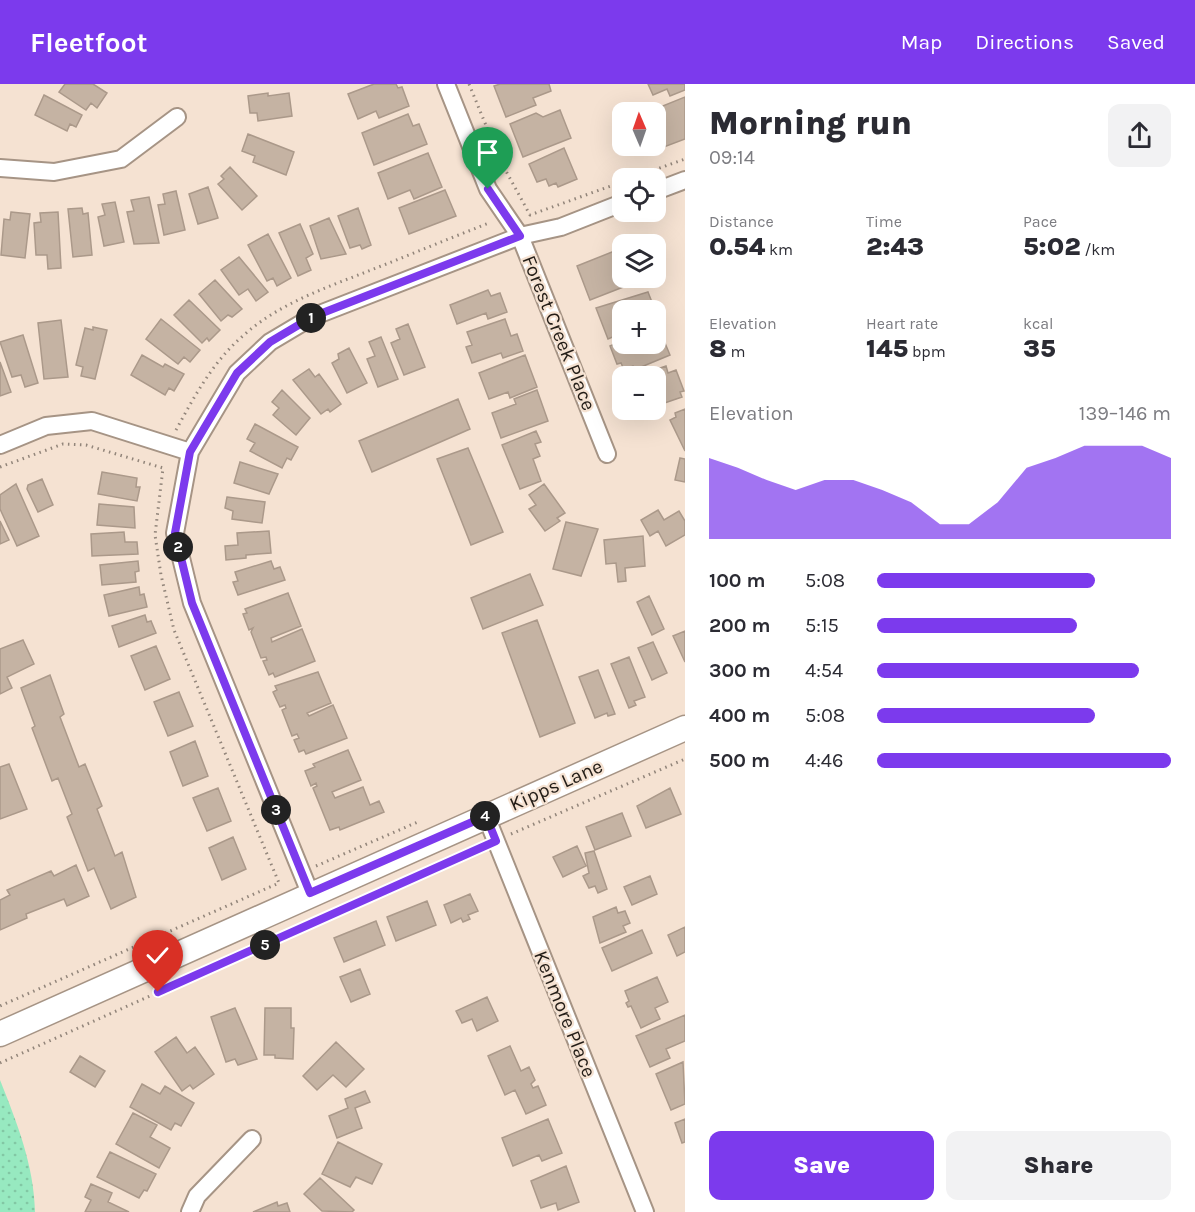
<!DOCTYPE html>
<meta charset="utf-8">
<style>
body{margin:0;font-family:Karla,sans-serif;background:#f2f2f3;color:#2b2b33;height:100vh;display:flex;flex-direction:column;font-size:22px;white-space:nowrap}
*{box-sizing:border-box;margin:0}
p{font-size:20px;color:#7c7c81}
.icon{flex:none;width:33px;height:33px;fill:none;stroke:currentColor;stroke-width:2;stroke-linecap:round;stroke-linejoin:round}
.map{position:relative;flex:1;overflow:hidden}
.sheet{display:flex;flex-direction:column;background:#fff;width:510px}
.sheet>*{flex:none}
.needle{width:39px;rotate:358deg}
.controls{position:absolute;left:612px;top:18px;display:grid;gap:12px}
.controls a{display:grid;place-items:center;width:54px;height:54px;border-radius:12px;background:#fff;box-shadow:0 6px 24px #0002;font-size:30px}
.pin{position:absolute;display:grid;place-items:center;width:51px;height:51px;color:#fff;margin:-62px -26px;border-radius:50% 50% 50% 0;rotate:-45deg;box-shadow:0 0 6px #0007}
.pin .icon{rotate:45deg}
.km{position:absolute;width:30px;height:30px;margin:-15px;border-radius:50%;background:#222;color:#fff;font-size:16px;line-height:30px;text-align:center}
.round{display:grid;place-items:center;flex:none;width:63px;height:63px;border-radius:12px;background:#f2f2f3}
.head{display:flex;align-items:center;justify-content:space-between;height:102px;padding:0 24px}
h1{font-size:33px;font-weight:800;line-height:45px}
.metrics{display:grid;grid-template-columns:repeat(3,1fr);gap:9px;height:102px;padding:6px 24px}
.metrics div{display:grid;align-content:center}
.metrics b{font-size:26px;font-weight:800}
.metrics small{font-size:16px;font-weight:400}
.metrics p{font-size:16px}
.chart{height:168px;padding:12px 24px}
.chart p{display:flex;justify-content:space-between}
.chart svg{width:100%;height:108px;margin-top:6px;fill:#7c3aed;opacity:.7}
.primary-button{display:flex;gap:12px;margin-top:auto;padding:12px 24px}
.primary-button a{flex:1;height:69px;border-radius:12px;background:#7c3aed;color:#fff;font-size:24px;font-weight:800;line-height:69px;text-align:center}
.primary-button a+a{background:#f2f2f3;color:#2b2b33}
ul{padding:0 24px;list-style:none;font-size:20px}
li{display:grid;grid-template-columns:96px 72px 1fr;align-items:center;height:45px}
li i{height:15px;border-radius:8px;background:#7c3aed}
header{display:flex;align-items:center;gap:36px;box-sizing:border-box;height:84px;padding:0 30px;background:#7c3aed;color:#fff}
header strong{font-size:28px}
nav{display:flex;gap:33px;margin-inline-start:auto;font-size:21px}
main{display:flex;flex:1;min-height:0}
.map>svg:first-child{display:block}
</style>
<header>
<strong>Fleetfoot</strong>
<nav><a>Map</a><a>Directions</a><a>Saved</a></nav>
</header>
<main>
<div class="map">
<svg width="685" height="1128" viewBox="0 0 685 1128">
<defs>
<pattern id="grass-dots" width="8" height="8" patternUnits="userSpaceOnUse" patternTransform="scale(1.5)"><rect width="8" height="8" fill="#97e9c0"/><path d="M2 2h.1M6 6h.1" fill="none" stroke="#82c7a4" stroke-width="1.8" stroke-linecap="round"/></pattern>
</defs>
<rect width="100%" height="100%" fill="#f5e2d2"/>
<!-- grass -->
<path fill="url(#grass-dots)" d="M 0,996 C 17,1039 34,1081 35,1128 L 0,1128 Z"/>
<!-- building -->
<path fill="#c5b3a3" stroke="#ab998a" stroke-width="1.5" d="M 65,0 L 93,0 L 107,9 L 97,24 L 91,19 L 86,26 L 59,8 Z
M 374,0 L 396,0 L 398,4 L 402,3 L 409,22 L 379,34 L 376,27 L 358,35 L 348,10 Z
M 500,0 L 549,0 L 551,7 L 533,14 L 536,21 L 506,33 L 494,2 Z
M 648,0 L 685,0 L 685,6 L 670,12 L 667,5 L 653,11 Z
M 268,9 L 268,12 L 289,9 L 292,32 L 258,37 L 257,29 L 250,29 L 248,12 Z
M 44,11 L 82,31 L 76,43 L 70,40 L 67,47 L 35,31 Z
M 685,13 L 685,55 L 656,66 L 656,28 L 648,28 Z
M 560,26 L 571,54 L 523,73 L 510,40 L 536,29 L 543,33 Z
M 408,30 L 413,42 L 419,40 L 427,60 L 374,81 L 362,49 Z
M 248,50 L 294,68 L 286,91 L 253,78 L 255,72 L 242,67 Z
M 564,64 L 577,95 L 558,103 L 556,99 L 549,102 L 546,95 L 537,98 L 529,80 Z
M 428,69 L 442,103 L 414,115 L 410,106 L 388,115 L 378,89 Z
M 230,83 L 257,112 L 242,126 L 218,100 L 224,95 L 221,92 Z
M 208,103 L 218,134 L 198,140 L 189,110 Z
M 445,106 L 456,132 L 409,150 L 399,124 Z
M 176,107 L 185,146 L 164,151 L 158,121 L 165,120 L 163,110 Z
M 149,113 L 159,159 L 134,160 L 127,128 L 134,127 L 131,116 Z
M 115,118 L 124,158 L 104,162 L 98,133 L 105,131 L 102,120 Z
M 82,124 L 83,130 L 88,129 L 92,171 L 73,173 L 68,125 Z
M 358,124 L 371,161 L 362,165 L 360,161 L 350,164 L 338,132 Z
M 11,128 L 30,130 L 25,174 L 1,171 L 4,135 L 10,136 Z
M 58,128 L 61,184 L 48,185 L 47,171 L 36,171 L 34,139 L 41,138 L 40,129 Z
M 329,134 L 346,170 L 321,175 L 310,142 Z
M 300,140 L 313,170 L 306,174 L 311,186 L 298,192 L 279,149 Z
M 268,150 L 291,194 L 277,202 L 273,194 L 267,197 L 248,161 Z
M 617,166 L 622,178 L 622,194 L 629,194 L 631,200 L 590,216 L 577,182 Z
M 239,173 L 268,208 L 256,217 L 248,205 L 239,211 L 221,186 Z
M 215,196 L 242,225 L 232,233 L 228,231 L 221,237 L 199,210 Z
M 488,206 L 491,212 L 500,209 L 507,228 L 488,235 L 486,229 L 457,240 L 450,221 Z
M 648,208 L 655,226 L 622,226 L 622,249 L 608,255 L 596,224 Z
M 189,216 L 220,246 L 209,257 L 207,254 L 202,259 L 174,231 Z
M 161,235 L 200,266 L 190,278 L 184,273 L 178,280 L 146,255 Z
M 505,235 L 511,252 L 517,250 L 523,267 L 503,274 L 501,269 L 472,279 L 466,263 L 472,261 L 467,248 Z
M 61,236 L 68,293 L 44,295 L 38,239 Z
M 408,240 L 425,283 L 404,291 L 391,259 L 400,255 L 396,245 Z
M 93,243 L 107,246 L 95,295 L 81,292 L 83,283 L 76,281 L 85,244 L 93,246 Z
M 660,247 L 670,271 L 634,286 L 633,282 L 624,286 L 621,279 L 617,280 L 610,262 L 622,257 L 622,260 L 656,260 L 656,249 Z
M 23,251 L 38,299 L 25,303 L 21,291 L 12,293 L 0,258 Z
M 381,253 L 398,295 L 378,303 L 367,275 L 375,272 L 369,258 Z
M 349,264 L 367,299 L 347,309 L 332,279 L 339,275 L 338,270 Z
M 142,271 L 163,283 L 165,280 L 184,290 L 174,307 L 169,304 L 165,311 L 131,291 Z
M 525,271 L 537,303 L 510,314 L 508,308 L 489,315 L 479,289 Z
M 0,278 L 11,308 L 0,312 Z
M 666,282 L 668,289 L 676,286 L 684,307 L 680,308 L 682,313 L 656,322 L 656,292 L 648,292 L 646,289 Z
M 309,285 L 315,293 L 319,290 L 341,320 L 330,328 L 328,325 L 321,330 L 293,296 Z
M 282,306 L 310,334 L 296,351 L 273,331 L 279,324 L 272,318 Z
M 537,306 L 548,337 L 501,354 L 492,329 L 516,320 L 514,315 Z
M 458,315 L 470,345 L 372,388 L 359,357 Z
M 685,325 L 685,367 L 670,336 L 676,333 L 675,329 Z
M 255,340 L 298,363 L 291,376 L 287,374 L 282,384 L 250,367 L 255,359 L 247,355 Z
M 536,347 L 541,358 L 535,360 L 540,372 L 533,375 L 541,397 L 520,405 L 502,361 Z
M 468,364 L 503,448 L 471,461 L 437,375 Z
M 680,374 L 685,375 L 685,398 L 675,396 Z
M 240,378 L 278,390 L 269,410 L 234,399 Z
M 102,388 L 137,394 L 136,403 L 140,403 L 137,417 L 98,410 Z
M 42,395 L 53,421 L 38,428 L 27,405 L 28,401 Z
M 16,400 L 39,452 L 17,462 L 0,425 L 0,411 Z
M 544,400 L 565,429 L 557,434 L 560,437 L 545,447 L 529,425 L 536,421 L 529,411 Z
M 227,413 L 265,418 L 262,439 L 232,435 L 233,427 L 225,424 Z
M 99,420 L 134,423 L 135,444 L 97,441 Z
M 658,426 L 664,436 L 679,427 L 685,437 L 685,451 L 666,462 L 658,447 L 650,452 L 641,436 Z
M 0,437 L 9,456 L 0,460 Z
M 566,438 L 598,445 L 581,492 L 553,485 Z
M 269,447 L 271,469 L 246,471 L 246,474 L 226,476 L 225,462 L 238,461 L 237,449 Z
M 124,448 L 125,458 L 137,458 L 138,470 L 92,472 L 91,450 Z
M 643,452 L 645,482 L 625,484 L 626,497 L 618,498 L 616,479 L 606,480 L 604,456 Z
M 138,477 L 139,487 L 135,488 L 136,498 L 102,501 L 100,481 Z
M 271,477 L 274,485 L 280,483 L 285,496 L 238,511 L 233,498 L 238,497 L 235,488 Z
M 530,490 L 543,521 L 483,545 L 471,514 Z
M 139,503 L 140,511 L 144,510 L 147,523 L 109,532 L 104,511 Z
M 288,509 L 301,542 L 271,554 L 272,558 L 302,545 L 315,577 L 275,593 L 273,589 L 269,591 L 263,577 L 267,576 L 266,573 L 261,574 L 251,548 L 253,544 L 249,546 L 243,530 L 247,529 L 245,525 Z
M 649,512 L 664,545 L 652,551 L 637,518 Z
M 145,531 L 147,538 L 151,537 L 156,549 L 119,563 L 112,542 Z
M 537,536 L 575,639 L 540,653 L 502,549 Z
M 685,547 L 685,578 L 673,552 Z
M 23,556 L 34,580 L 7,593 L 12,604 L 0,610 L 0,565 Z
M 653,558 L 667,589 L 652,596 L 638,564 Z
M 156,562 L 170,595 L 145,606 L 131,572 Z
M 629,573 L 645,613 L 634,617 L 636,621 L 629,624 L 611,580 Z
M 598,586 L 615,630 L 608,632 L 607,629 L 595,634 L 579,593 Z
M 318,588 L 331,619 L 307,629 L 309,632 L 333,621 L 347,654 L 306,670 L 304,666 L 299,668 L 294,656 L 299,654 L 297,650 L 292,652 L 282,626 L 286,624 L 285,621 L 280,623 L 273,608 L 277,606 L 275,602 Z
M 50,591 L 64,630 L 60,633 L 79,683 L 85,680 L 102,722 L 97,725 L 115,772 L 122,768 L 136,813 L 111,825 L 94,784 L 88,787 L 67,733 L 72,730 L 58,694 L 52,697 L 32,644 L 35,642 L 21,604 Z
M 179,608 L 193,642 L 168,652 L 154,618 Z
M 195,657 L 208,692 L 183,702 L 170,668 Z
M 348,666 L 361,696 L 332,708 L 335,714 L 363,703 L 370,721 L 379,717 L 384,728 L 340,746 L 339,743 L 330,746 L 313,704 L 317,702 L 316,699 L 311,702 L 305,687 L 315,683 L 313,680 Z
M 9,680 L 27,725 L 0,735 L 0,683 Z
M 218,704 L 231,737 L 207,747 L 193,714 Z
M 670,704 L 681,730 L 646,744 L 637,722 Z
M 622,729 L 631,752 L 595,766 L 586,743 Z
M 233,753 L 246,785 L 222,796 L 209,764 Z
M 577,762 L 586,782 L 563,793 L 553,773 Z
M 594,767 L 607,805 L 598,809 L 595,802 L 589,804 L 583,792 L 589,789 L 585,769 Z
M 76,781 L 89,812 L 67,822 L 64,815 L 26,830 L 27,834 L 0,846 L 0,816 L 10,811 L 7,806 L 51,787 L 54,792 Z
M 650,792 L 657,810 L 632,821 L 624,803 Z
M 470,810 L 478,827 L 468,831 L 470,835 L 463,838 L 461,834 L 451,839 L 444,821 Z
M 427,817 L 436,841 L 396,857 L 387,833 Z
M 616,823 L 618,829 L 625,827 L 630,839 L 623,842 L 626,848 L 600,859 L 593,833 Z
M 376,837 L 385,861 L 344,878 L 334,854 Z
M 685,843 L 685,868 L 677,872 L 668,851 Z
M 642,846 L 652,869 L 612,887 L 602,864 Z
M 360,885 L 370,910 L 351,918 L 340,893 Z
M 657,893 L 668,918 L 655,924 L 660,935 L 641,944 L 631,922 L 628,923 L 626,919 L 629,917 L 625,907 Z
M 487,913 L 498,937 L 477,947 L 472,935 L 462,939 L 456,927 Z
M 235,924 L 257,975 L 238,981 L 235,975 L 226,978 L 211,933 Z
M 265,924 L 291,924 L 291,944 L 294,944 L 293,975 L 275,974 L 275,971 L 264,971 Z
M 685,931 L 685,957 L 666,965 L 670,974 L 650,983 L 636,952 Z
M 176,953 L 187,969 L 195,963 L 214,990 L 193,1005 L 190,1001 L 182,1007 L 155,968 Z
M 336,958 L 364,985 L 346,1003 L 333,991 L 317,1006 L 303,992 Z
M 510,962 L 521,987 L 529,983 L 535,996 L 531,1000 L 533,1004 L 538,1002 L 546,1021 L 526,1030 L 515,1006 L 505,1011 L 488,972 Z
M 80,972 L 105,987 L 95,1003 L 70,988 Z
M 683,978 L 685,1020 L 671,1026 L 656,990 Z
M 142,1000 L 160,1010 L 165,1002 L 194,1019 L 181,1042 L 175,1039 L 171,1046 L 130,1023 Z
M 365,1007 L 370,1018 L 355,1024 L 362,1044 L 337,1054 L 329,1032 L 348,1024 L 345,1015 Z
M 133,1029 L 157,1041 L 150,1053 L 170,1064 L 159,1084 L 116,1060 Z
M 548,1035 L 562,1069 L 542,1077 L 539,1071 L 513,1082 L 502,1054 Z
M 685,1035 L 685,1058 L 682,1059 L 675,1039 Z
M 338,1058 L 382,1080 L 372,1100 L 356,1093 L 350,1103 L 322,1090 Z
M 110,1068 L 156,1090 L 147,1107 L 144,1106 L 139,1114 L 97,1093 Z
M 566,1082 L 579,1118 L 558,1126 L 556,1119 L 541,1124 L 531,1097 Z
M 320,1094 L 354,1126 L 352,1128 L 322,1127 L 304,1110 Z
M 91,1100 L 112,1109 L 108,1118 L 129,1128 L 85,1128 L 91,1116 L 85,1113 Z
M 277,1118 L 278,1122 L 287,1119 L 290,1128 L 253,1128 Z"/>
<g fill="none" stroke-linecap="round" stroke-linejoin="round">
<!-- street casing -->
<g stroke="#a69485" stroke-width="20">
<path id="street" d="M 446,0 L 488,105 L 520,152 L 607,370
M 0,84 L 54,88 L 121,75 L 177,33
M 656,107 L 685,96
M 0,361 L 46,342 L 92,337 L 190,368
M 486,732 L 645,1128
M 310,809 L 192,519 L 175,449 L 190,368 L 237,289 L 270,258 L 312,233 L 520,152 L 561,143 L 622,119
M 190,1128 L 197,1112 L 252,1055"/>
</g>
<!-- secondary casing -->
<g stroke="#a69485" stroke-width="27">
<path id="secondary" d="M 0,950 L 685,644"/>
</g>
<!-- path -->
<path stroke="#92857a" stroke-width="3" stroke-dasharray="1.5 4.5" stroke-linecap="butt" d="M 469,0 L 501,78 L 530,131 L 622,98
M 631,94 L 685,75
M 176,346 C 195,311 214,276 245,250 C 279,220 325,204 366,188 C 407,172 448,155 489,139
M 0,383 L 63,360 L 86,361 L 163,384 L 155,451 L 161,491 L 174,546 L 279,799 L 0,922
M 511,750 L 685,675
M 316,782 L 420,737
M 0,979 L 481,764"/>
<!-- street -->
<use href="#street" stroke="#fff" stroke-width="16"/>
<!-- secondary -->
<use href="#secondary" stroke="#fff" stroke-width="24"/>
</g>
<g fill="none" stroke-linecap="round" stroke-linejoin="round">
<!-- route casing -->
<g stroke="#fff" stroke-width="12">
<path id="route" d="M 158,908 L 496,757 L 486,732 L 310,809 L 192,519 L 175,449 L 190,368 L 237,289 L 270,258 L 312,233 L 520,152 L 488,105"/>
</g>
<!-- route -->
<use href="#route" stroke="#7c3aed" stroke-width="8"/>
</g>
<g text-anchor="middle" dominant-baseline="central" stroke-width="4.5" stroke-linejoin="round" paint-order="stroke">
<!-- street labels -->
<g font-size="20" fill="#231d17" stroke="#f5e2d2">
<text transform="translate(559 249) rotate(68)">Forest Creek Place</text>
<text transform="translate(556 701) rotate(-24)">Kipps Lane</text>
<text transform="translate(565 930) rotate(68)">Kenmore Place</text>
</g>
</g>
</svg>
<div class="controls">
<a><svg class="needle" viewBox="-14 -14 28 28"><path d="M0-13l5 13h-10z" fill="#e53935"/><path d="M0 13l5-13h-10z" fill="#7c7c81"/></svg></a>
<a><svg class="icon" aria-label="locate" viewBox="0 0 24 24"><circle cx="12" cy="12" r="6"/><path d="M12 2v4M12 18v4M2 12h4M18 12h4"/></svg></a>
<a><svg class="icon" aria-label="layers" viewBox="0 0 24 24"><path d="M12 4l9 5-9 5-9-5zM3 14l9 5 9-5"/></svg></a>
<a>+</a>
<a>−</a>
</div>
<div class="pin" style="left:488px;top:105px;background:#1e9e55"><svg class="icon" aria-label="arrive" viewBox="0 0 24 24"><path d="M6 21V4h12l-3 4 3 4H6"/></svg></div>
<div class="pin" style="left:158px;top:908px;background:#d93025"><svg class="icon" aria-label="check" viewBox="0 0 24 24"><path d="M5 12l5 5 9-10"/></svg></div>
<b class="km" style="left:311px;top:234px">1</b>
<b class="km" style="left:178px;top:463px">2</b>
<b class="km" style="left:276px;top:726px">3</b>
<b class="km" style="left:485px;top:732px">4</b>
<b class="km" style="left:265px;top:861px">5</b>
</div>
<section class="sheet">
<div class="head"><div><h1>Morning run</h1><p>09:14</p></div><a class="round"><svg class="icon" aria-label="share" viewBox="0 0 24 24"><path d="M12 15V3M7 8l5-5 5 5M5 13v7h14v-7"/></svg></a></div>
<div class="metrics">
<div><p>Distance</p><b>0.54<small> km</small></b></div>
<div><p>Time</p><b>2:43</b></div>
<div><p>Pace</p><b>5:02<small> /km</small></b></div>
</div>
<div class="metrics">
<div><p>Elevation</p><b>8<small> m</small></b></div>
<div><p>Heart rate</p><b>145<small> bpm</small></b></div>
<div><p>kcal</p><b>35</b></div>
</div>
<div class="chart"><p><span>Elevation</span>139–146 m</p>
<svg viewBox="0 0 160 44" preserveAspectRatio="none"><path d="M0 44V11L10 15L20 20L30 24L40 20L50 20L60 24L70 29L80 38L90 38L100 29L110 15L120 11L130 6L140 6L150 6L160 11V44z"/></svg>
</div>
<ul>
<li><b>100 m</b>5:08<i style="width:74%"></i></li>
<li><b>200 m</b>5:15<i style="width:68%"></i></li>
<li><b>300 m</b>4:54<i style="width:89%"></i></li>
<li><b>400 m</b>5:08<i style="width:74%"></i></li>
<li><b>500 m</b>4:46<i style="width:100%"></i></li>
</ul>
<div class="primary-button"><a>Save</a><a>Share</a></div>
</section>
</main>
